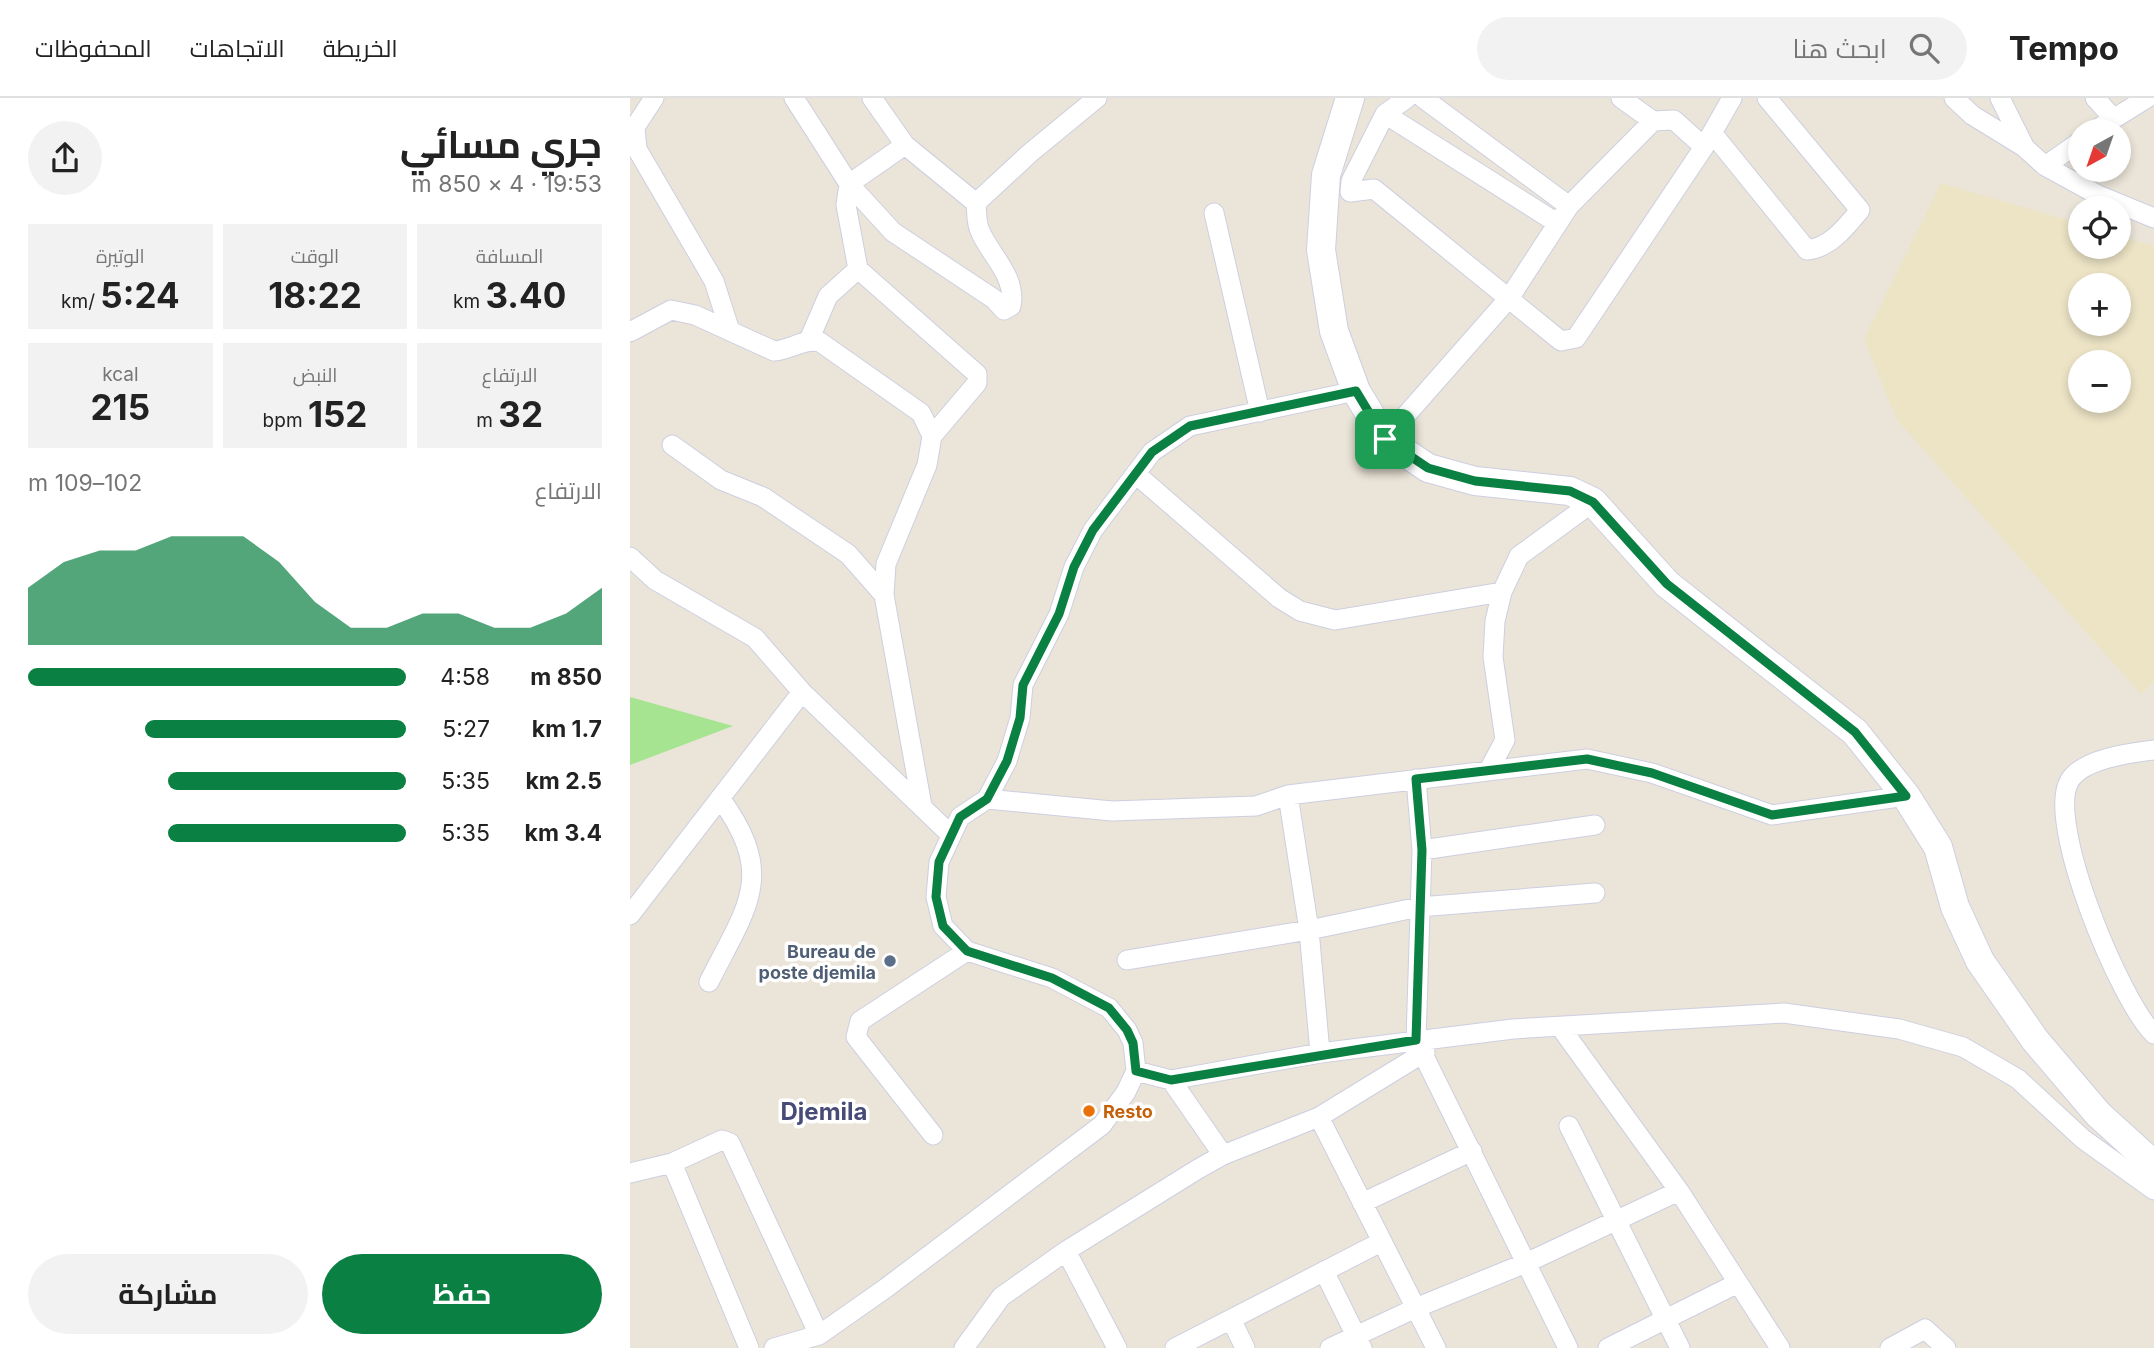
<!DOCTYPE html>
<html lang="ar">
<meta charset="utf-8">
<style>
body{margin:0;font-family:Inter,Cairo,sans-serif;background:#f2f2f2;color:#222;direction:rtl;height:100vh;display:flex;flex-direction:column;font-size:26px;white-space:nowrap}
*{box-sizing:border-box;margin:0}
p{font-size:23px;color:#767676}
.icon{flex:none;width:38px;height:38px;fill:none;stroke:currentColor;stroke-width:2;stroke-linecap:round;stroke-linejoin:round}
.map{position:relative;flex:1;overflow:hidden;direction:ltr}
.drawer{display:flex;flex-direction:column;background:#fff;width:630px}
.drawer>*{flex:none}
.needle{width:46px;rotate:220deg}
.tools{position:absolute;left:1438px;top:21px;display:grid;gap:14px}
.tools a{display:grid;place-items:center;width:63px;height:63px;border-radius:50%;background:#fff;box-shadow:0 4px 10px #0003;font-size:35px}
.pin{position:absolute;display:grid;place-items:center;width:60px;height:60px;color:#fff;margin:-30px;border-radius:14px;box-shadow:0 4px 10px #0006}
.round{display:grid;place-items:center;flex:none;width:74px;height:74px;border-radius:37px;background:#f2f2f2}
.summary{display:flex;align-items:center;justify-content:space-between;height:119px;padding:0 28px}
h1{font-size:38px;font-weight:700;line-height:52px}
.stats{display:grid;grid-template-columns:repeat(3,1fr);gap:10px;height:119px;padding:7px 28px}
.stats div{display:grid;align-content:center;border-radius:0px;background:#f2f2f2;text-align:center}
.stats b{font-size:35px;font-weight:700}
.stats small{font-size:19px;font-weight:400}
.stats p{font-size:19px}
.chart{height:196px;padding:14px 28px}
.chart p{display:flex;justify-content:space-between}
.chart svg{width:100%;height:126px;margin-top:7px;fill:#0b8043;opacity:.7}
.primary-button{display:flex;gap:14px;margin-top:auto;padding:14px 28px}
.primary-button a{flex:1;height:80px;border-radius:42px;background:#0b8043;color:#fff;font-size:28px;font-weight:700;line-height:80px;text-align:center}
.primary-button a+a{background:#f2f2f2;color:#222}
ul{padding:0 28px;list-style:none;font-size:23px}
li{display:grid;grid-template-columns:112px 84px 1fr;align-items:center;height:52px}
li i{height:18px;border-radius:9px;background:#0b8043}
header{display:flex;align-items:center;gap:42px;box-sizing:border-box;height:98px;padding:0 35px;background:#fff;border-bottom:2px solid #e0e0e0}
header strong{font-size:33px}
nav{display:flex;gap:38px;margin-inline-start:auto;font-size:24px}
.search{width:490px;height:63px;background:#f2f2f2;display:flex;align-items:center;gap:18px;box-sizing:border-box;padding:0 24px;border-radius:38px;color:#767676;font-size:26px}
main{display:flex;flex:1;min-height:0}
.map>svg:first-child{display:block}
</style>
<header>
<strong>Tempo</strong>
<div class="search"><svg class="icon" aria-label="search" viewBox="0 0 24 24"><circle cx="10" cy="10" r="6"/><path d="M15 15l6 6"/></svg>ابحث هنا</div>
<nav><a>الخريطة</a><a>الاتجاهات</a><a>المحفوظات</a></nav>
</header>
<main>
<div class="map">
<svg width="1524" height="1250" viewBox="0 0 1524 1250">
<rect width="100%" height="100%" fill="#ebe4d8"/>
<!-- education -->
<path fill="#ede4c6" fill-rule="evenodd" d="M 1311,85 L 1451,126 L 1451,149 L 1489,149 L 1489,138 L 1524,148 L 1524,584 L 1511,596 L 1267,322 L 1234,241 ZM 1451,187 L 1489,187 L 1489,226 L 1451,226 ZM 1451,264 L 1489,264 L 1489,303 L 1451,303 Z"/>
<!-- green -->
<path fill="#a6e492" d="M 0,599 L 103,628 L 0,667 Z"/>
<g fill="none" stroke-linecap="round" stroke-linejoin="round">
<!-- minor casing -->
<g stroke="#cdcfe1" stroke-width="21">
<path id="minor" d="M 24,0 L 5,29 L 7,51 L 84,183 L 100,233
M 164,0 L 219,86 L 275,47
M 777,0 L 755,16 L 721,83 L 720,94 L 744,91 L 931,243 L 946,240 L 1074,49
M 793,0 L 939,108
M 991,0 L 1023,23
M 1324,0 L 1342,17 L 1394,49 L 1415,68 L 1468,97 L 1524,120
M 1370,0 L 1394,48
M 1465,0 L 1483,20
M 755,16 L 927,125
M 1464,33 L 1517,0
M 1083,36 L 1177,152 C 1200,150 1216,129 1230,112 L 1137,0
M 1415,68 L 1451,43
M 346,105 L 400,55 L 467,0
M 584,115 L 630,314
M 228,171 L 347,276 L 347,285 L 302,338
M 0,234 L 41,212 L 65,217 L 144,253 C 161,252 174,240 190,244 L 291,315 L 302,338 L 297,367 L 256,466 L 254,497 L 292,708
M 179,242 L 198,198 L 228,171 L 216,107 L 219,86 L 263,134 L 364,201 L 374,212 L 381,208 C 387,179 360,157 350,133 C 346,125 347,114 346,105 L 275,47 L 242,0
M 755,341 L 880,199 L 939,108 L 1023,23 L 1044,22 L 1074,49 L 1102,0
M 42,347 L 91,382 L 133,399 L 218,456 L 254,497
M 507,377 L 649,500 L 670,513 L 705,522 L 872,494
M 0,459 L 25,482 L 125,540 L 172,594 L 321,737
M 1524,652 C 1501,655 1454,660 1440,682 C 1414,722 1491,905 1524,936
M 860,670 L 875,642 L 863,559 L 865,523 L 872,494 L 889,458 L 963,404
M 786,681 L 792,752 L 786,942 L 938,1250
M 658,697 L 679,832 L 690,955
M 357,701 L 377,663 L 390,620 L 393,587 L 429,516 L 444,469 L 463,432 L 522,354 L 560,328 L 726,293
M 792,752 L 965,727
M 0,817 L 172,594
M 497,862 L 679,832 L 789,809 L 965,795
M 79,884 C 117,808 147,778 90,700
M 931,930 L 1049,1093 L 1150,1250
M 506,973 L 541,982 L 593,1057
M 541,982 L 690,955 L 883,931 L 1154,915 L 1269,931 L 1333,949 L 1388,981 L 1453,1041 L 1524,1092
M 689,1019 L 806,1250
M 939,1028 L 1050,1250
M 303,1037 L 226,939 L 230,923 L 337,853
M 42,1065 L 119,1250
M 0,1075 L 42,1065 L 92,1042 L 100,1045 L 189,1237
M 732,1105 L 842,1053
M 436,1153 L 487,1250
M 694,1173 L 732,1250
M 601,1221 L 615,1250
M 144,1250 L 189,1237 L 256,1190 L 472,1027 L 496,994 L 506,973 L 503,945 L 497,932 L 479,910 L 422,880 L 337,853 L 313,828 L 306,799 L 309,764 L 330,719 L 357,701 L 482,713 L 626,708 L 658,697 L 957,661 L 1022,675 L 1142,717 L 1276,698
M 334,1250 L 371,1199 L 436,1153 L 568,1071 L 593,1057 L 689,1019 L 795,954
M 545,1250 L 751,1144
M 700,1250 L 788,1209 L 896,1165 L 1049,1093
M 978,1250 L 1106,1186
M 1260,1250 L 1295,1231 L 1316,1250"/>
</g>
<!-- secondary casing -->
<g stroke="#cdcfe1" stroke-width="30">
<path id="secondary" d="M 720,0 L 696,77 L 691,152 L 704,233 L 726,293 L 755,341 L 798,370 L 845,383 L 940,393 L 963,404 L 1037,486 L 1225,634 L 1276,698 L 1308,749 L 1325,809 L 1350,863 L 1405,942 L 1468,1016 L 1524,1067"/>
</g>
<!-- minor -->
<use href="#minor" stroke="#fff" stroke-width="19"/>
<!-- secondary -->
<use href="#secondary" stroke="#fff" stroke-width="28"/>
</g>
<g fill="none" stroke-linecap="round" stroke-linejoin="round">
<!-- route casing -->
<g stroke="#fff" stroke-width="14">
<path id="route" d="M 726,293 L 755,341 L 798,370 L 845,383 L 940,393 L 963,404 L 1037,486 L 1225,634 L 1276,698 L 1142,717 L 1022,675 L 957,661 L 786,681 L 792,752 L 786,942 L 541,982 L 506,973 L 503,945 L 497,932 L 479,910 L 422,880 L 337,853 L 313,828 L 306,799 L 309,764 L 330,719 L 357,701 L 377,663 L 390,620 L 393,587 L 429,516 L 444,469 L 463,432 L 522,354 L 560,328 Z"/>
</g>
<!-- route -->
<use href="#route" stroke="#0b8043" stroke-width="9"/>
</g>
<!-- markers -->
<circle fill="#5c6f8a" stroke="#fff" stroke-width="2.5" cx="260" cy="863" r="7"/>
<circle fill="#e8710a" stroke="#fff" stroke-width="2.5" cx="459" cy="1013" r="7"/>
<g text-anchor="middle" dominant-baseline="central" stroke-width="7" stroke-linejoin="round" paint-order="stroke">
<!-- service labels -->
<g font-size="18" font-weight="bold" fill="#4e5e75" stroke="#fff" text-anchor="end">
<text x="246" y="853">Bureau de<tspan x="246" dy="21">poste djemila</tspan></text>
</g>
<!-- food labels -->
<g font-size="18" font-weight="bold" fill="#c56008" stroke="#fff" text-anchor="start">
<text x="473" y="1013">Resto</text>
</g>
<!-- district labels -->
<g font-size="24" font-weight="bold" fill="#474b78" stroke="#fff">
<text x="194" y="1013">Djemila</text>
</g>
</g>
</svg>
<div class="tools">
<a><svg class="needle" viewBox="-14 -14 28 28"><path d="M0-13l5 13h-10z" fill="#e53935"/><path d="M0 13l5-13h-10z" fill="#767676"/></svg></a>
<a><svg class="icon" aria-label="locate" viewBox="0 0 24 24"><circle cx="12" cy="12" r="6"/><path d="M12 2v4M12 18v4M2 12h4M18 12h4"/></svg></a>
<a>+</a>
<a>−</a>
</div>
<div class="pin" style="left:755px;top:341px;background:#1e9e55"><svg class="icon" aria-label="arrive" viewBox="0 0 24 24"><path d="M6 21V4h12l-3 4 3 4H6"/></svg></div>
</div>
<section class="drawer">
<div class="summary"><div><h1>جري مسائي</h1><p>19:53 · 4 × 850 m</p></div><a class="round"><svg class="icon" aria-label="share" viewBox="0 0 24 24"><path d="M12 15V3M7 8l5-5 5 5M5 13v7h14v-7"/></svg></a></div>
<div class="stats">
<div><p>المسافة</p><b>3.40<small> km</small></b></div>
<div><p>الوقت</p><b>18:22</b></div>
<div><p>الوتيرة</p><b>5:24<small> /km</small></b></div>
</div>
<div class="stats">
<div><p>الارتفاع</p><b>32<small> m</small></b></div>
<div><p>النبض</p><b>152<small> bpm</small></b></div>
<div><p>kcal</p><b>215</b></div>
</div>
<div class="chart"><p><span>الارتفاع</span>102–109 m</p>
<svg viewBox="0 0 160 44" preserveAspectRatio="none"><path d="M0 44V24L10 15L20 11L30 11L40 6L50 6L60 6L70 15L80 29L90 38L100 38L110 33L120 33L130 38L140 38L150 33L160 24V44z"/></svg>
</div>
<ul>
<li><b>850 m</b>4:58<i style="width:100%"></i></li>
<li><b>1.7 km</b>5:27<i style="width:69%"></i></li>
<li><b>2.5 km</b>5:35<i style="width:63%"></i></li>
<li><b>3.4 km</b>5:35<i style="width:63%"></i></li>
</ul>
<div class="primary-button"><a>حفظ</a><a>مشاركة</a></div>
</section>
</main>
